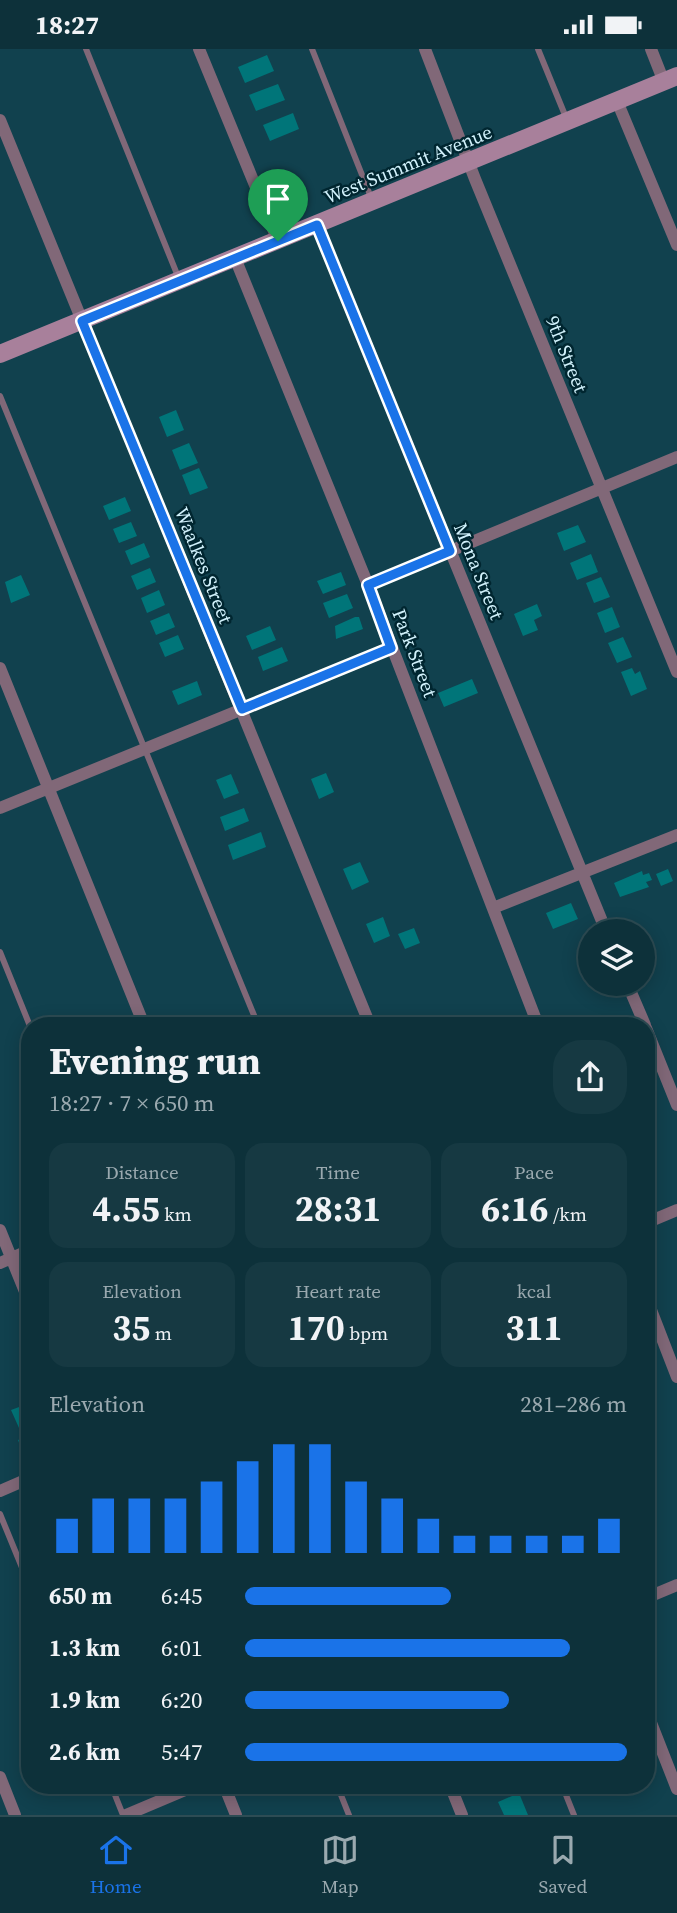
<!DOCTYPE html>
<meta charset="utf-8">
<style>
body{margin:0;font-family:"Source Serif 4",serif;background:#163942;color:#f1f3f6;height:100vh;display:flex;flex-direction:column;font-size:26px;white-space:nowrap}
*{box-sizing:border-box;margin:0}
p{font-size:23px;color:#9aa9af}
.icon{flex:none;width:38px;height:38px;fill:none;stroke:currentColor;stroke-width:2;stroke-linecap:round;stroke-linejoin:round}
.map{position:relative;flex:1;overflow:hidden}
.details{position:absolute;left:21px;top:968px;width:634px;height:777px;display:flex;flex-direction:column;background:#0d313a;border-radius:28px;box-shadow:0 4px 18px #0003,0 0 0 2px #2d4c54}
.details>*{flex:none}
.controls{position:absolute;left:578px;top:870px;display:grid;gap:14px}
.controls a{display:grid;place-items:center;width:77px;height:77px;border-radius:50%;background:#0d313a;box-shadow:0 4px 18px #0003,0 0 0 2px #2d4c54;font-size:35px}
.pin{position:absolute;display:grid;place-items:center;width:60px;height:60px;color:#fff;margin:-72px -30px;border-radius:50% 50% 50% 0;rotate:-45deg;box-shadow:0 0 7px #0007}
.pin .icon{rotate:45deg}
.round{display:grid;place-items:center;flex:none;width:74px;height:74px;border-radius:28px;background:#163942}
.summary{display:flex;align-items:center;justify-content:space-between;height:119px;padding:0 28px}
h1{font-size:38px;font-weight:700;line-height:52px}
.metrics{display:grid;grid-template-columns:repeat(3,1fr);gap:10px;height:119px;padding:7px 28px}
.metrics div{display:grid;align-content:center;border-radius:18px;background:#163942;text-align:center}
.metrics b{font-size:35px;font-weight:700}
.metrics small{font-size:19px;font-weight:400}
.metrics p{font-size:19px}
.chart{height:196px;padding:14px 28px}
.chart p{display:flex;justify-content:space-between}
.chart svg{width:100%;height:126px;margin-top:7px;stroke:#1a73e8;stroke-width:6}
ul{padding:0 28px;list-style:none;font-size:23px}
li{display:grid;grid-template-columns:112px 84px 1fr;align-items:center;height:52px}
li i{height:18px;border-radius:9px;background:#1a73e8}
.status{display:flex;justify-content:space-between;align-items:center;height:49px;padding:0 35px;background:#0d313a;direction:ltr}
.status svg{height:19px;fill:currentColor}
.tabs{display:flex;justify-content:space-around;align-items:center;height:98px;border-top:2px solid #2d4c54;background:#0d313a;font-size:19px;color:#9aa9af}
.tabs a{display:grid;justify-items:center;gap:4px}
.tabs .active{color:#1a73e8}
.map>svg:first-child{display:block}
</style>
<div class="status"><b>18:27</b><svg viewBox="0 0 49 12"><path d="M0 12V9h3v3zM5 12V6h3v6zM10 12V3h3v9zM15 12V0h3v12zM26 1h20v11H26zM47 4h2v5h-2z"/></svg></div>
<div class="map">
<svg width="677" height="1766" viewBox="0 0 677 1766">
<rect width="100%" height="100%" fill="#11414e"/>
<!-- building -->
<path fill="#007579" d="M 267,6 L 274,22 L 245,34 L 238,18 Z
M 278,35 L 285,51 L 256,62 L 249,46 Z
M 293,64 L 299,80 L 270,92 L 263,76 Z
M 176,361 L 184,381 L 167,388 L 159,368 Z
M 189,394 L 198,414 L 180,421 L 172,401 Z
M 199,419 L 208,439 L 190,446 L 182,426 Z
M 125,448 L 131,462 L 109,471 L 103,457 Z
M 131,473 L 137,487 L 119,494 L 113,480 Z
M 578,476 L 586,493 L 564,502 L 557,484 Z
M 144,494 L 150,508 L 131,516 L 125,502 Z
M 591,505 L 598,523 L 577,531 L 570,514 Z
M 150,519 L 156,533 L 137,541 L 131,527 Z
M 341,523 L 346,536 L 323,545 L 317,532 Z
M 21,526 L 30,546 L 11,554 L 5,533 Z
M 601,528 L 610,548 L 594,554 L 586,534 Z
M 159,541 L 165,556 L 147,564 L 141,549 Z
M 347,545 L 353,559 L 329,569 L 323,554 Z
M 537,555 L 542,567 L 534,571 L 538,581 L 523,587 L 514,565 Z
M 612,558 L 620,578 L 605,584 L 597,564 Z
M 169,564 L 175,578 L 156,586 L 150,572 Z
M 355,568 L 359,568 L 363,580 L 336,590 L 335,577 Z
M 270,577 L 276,591 L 252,601 L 246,587 Z
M 178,586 L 184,600 L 165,608 L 159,594 Z
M 623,588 L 632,608 L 617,614 L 608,594 Z
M 282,598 L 288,612 L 263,622 L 258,608 Z
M 632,619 L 635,625 L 640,622 L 647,640 L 631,647 L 621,623 Z
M 472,630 L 478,644 L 444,658 L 438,644 Z
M 197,632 L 202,646 L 178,656 L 172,642 Z
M 326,724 L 334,743 L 319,750 L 311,730 Z
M 231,725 L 239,744 L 224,750 L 216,731 Z
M 244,759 L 249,772 L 225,782 L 220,768 Z
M 261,783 L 266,798 L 233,811 L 228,796 Z
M 360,813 L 369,833 L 352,841 L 343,820 Z
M 668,820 L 673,832 L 661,837 L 656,825 Z
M 642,822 L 643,826 L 649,824 L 652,831 L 646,833 L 649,838 L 620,848 L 614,834 Z
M 571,854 L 578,870 L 553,880 L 546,864 Z
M 383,868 L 390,887 L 374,894 L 366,875 Z
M 414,879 L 420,894 L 405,900 L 398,885 Z
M 30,1354 L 30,1375 L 19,1379 L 11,1361 Z
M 30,1386 L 30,1405 L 24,1407 L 18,1391 Z
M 519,1744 L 528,1766 L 504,1766 L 498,1753 Z"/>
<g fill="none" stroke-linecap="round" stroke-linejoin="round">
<!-- lane -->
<path stroke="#816878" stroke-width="6" d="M 86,0 L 179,230
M 312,0 L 372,151
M 538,0 L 567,71
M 0,347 L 258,976
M 0,903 L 30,977
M 0,1465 L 30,1538
M 111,1736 L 123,1766
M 337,1736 L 349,1766
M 562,1736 L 574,1766"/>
<!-- street -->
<path stroke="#816878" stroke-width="12" d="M 199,0 L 278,192
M 425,0 L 475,130 L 677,623
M 651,0 L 664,33
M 617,52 L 677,196
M 0,71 L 370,976
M 317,176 L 606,882
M 235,209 L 368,536 L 538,976
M 368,536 L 677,408
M 0,619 L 144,976
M 0,759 L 392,599
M 493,859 L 677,786
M 627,934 L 645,976
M 646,979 L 677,1056
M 646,1174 L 677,1161
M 0,1181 L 30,1255
M 0,1214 L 30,1201
M 646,1248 L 677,1328
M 0,1442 L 30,1429
M 646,1549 L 677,1536
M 646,1661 L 677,1740
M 0,1728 L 15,1766
M 224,1736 L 236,1766
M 450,1736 L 462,1766
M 126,1766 L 197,1736"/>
<!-- secondary -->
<path stroke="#a8809b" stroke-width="18" d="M 0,305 L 677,27"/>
</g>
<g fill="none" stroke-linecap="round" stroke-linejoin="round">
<!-- route casing -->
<g stroke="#fff" stroke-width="14">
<path id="route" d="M 317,176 L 450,502 L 368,536 L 391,599 L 242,660 L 82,272 Z"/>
</g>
<!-- route -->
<use href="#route" stroke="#1a73e8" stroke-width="9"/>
</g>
<g text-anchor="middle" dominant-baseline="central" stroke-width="5" stroke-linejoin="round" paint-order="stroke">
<!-- street labels -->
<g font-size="19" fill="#d2f2fc" stroke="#002630">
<text transform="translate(408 115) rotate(-22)">West Summit Avenue</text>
<text transform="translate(567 305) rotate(68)">9th Street</text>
<text transform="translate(204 516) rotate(68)">Waalkes Street</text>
<text transform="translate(479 522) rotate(68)">Mona Street</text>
<text transform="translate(415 604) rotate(69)">Park Street</text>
</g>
</g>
</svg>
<div class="controls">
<a><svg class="icon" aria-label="layers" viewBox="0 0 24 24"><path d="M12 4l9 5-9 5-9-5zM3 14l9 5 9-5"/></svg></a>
</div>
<div class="pin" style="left:278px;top:192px;background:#1e9e55"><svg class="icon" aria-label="arrive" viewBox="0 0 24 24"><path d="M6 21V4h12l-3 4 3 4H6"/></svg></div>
<section class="details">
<div class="summary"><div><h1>Evening run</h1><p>18:27 · 7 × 650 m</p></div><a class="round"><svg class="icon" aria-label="share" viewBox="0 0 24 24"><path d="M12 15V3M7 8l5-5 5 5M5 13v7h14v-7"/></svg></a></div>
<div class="metrics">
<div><p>Distance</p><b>4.55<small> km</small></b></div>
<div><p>Time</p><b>28:31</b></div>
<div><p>Pace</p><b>6:16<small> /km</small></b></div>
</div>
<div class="metrics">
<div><p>Elevation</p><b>35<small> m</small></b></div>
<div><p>Heart rate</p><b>170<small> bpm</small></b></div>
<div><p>kcal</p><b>311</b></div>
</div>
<div class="chart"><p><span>Elevation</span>281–286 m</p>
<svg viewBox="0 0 160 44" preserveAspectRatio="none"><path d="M5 44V32M15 44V25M25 44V25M35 44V25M45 44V19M55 44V12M65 44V6M75 44V6M85 44V19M95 44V25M105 44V32M115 44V38M125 44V38M135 44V38M145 44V38M155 44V32"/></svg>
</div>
<ul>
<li><b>650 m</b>6:45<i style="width:54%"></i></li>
<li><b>1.3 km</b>6:01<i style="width:85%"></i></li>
<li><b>1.9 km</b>6:20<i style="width:69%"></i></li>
<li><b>2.6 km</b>5:47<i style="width:100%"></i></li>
</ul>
</section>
</div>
<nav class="tabs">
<a class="active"><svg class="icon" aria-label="home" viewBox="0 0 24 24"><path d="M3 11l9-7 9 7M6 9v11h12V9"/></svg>Home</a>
<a><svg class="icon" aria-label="map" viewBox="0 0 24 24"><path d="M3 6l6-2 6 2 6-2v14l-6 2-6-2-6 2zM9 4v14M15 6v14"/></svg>Map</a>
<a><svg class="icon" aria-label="saved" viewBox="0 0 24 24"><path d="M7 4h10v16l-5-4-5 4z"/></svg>Saved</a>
</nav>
